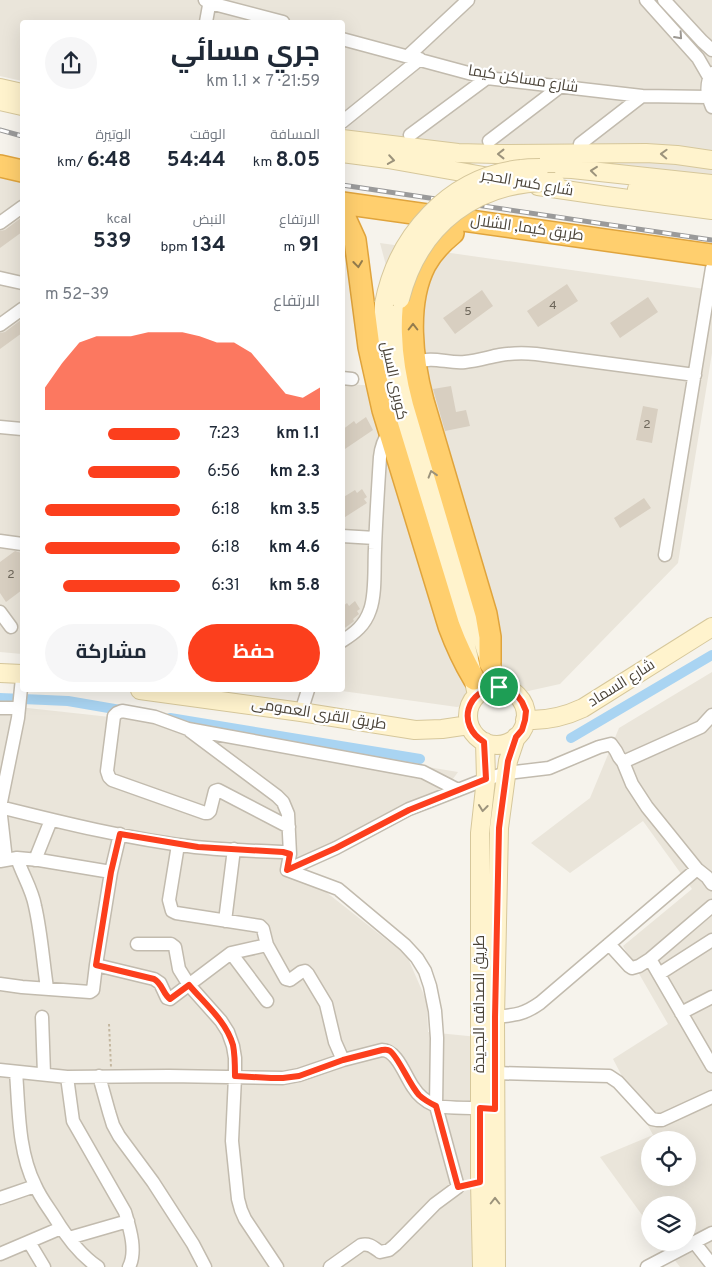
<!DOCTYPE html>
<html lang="ar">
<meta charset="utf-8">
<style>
body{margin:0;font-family:Overpass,Cairo,sans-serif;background:#f6f6f7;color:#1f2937;direction:rtl;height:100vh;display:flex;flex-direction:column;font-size:19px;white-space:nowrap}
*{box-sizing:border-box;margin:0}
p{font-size:16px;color:#747a83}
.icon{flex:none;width:28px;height:28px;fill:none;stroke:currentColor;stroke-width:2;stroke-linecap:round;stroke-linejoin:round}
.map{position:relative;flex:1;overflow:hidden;direction:ltr}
.details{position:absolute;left:20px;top:20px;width:325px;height:672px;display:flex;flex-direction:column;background:#fff;border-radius:5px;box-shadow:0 5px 20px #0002;direction:rtl}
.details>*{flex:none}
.fabs{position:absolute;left:641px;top:1131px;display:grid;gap:10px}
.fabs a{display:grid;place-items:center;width:55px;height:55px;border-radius:50%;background:#fff;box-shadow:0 5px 20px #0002;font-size:25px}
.pin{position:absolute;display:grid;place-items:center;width:42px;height:42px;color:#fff;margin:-21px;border:2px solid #fff;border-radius:50%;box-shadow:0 1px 5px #0007}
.round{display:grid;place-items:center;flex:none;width:52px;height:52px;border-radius:26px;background:#f6f6f7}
.head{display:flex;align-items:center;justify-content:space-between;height:85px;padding:0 25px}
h1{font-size:28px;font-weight:700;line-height:38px}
.stats{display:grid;grid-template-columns:repeat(3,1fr);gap:8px;height:85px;padding:5px 25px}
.stats div{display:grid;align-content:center}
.stats b{font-size:21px;font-weight:700}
.stats small{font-size:14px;font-weight:400}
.stats p{font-size:14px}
.chart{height:140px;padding:10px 25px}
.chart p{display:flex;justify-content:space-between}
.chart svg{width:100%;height:90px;margin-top:5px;fill:#fc3f1d;opacity:.7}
.action{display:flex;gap:10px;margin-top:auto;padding:10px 25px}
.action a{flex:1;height:58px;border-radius:30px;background:#fc3f1d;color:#fff;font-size:20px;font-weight:700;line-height:58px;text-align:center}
.action a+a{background:#f6f6f7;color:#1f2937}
ul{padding:0 25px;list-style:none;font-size:16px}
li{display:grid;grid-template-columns:80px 60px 1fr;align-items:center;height:38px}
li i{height:12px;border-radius:6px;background:#fc3f1d}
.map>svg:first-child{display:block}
</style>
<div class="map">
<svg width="712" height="1267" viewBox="0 0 712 1267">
<rect width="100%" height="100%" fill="#f6f3ec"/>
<!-- residential -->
<path fill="#eae5da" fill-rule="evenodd" d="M 0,0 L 712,0 L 712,183 L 343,134 L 342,22 L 22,22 L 22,81 L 0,76 Z
M 0,174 L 22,179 L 22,654 L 0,652 Z
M 380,243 L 712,290 L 712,353 L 678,563 L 560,684 L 457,707 L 335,690 L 342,690 L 343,384 L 419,388 Z
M 712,672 L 712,1267 L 680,1267 L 662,1243 L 688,1242 L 688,1205 L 650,1205 L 650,1226 L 600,1157 L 653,1135 L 613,1059 L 668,1024 L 623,946 L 692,889 L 643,821 L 570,873 L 531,843 L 590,798 L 619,728 ZM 650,1140 L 688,1140 L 688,1178 L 650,1178 Z
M 0,705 L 156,722 L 458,772 L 442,794 L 297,869 L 407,956 L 427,1002 L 428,1032 L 478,1037 L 473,1267 L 0,1267 Z"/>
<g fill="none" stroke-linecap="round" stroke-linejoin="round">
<!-- canal -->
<path stroke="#a9d4f2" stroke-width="10" d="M 0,698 L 68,701 L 126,711
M 170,718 L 420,759
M 571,738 L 712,655"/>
</g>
<!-- building -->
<path fill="#d8cfc1" d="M 22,217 L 22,232 L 0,248 L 0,231 L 5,230 Z
M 567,284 L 578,301 L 538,327 L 527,311 Z
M 482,290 L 493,306 L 455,334 L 443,318 Z
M 648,297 L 658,312 L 620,338 L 610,323 Z
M 22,319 L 22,333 L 0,349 L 0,333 L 5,332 Z
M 451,386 L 456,412 L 466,410 L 470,426 L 445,431 L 433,389 Z
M 643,406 L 658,409 L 652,443 L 636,440 Z
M 366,417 L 373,430 L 342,451 L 342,430 L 354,421 L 356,424 Z
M 362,489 L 367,497 L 364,499 L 367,503 L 342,519 L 342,498 L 355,490 L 357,493 Z
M 644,498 L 651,508 L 620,528 L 614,518 Z
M 15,551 L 22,553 L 22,590 L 6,602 L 0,593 L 0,562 Z
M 355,601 L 360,609 L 357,611 L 359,614 L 353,619 L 354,621 L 353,622 L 342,630 L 342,607 L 347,603 L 349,606 Z"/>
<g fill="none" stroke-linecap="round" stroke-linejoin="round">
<!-- street casing -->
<g stroke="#c2bbae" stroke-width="15">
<path id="street" d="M 205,0 L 210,3 L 283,22
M 646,0 L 698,58 L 709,77
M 664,0 L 702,41 L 712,50
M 206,22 L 210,0
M 342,39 L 487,78 L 642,96 L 708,97
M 408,56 L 468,0
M 712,73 C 705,84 707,95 712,107
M 342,122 L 420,59
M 410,135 L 487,78
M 489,141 L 561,86
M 580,144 L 642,96
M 0,223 L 22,207
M 0,278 L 22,283
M 0,325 L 22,309
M 415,363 C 433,355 447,364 465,362 C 477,361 489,357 500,355 C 512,353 524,353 536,354 L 695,375
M 342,378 L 352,379
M 0,427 L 22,429
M 342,536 L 375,538
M 0,541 L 22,544
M 665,555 L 712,268
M 0,612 L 11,627
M 342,641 C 355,633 365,625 370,610 C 376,594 374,567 375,549 C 376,519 378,488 380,457 C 381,446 384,439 390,430
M 0,708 L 19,708
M 301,712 L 308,690
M 190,731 L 277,796 L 283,802 L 288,814 L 290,854
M 623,762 L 701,727 L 712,715
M 0,807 C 64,823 129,839 195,847 C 224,850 254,851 283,852 L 290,854 L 287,870 L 338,889 L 405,945 L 417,958 L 425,971 L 430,986 L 435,1011 L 437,1038 L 436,1106 L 458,1187 L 435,1204 L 395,1245 L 389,1250 L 380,1252 C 373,1247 369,1243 361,1245 L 330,1267
M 289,827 L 218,790 L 215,791 L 210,811 L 208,813 L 205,813 L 112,780 L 109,777 L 107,771 L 114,716 L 117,713 L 122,711 L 155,717 L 188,729 L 423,772 L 458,790
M 178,845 L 169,900 L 172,911 L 176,913 L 260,926 L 263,929 L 267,945 L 286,979 L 290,980 L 301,972 L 305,971 L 308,974 L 326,1004 L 335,1042 L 343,1060
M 17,858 C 22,874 32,889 35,906 C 41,932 43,961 47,988
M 6,860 L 0,807 L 18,718 L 22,678
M 35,860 L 51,820
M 0,861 L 17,858 L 39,860 L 111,872 L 120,834
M 287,870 L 336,848 L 409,809 L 430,801 L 486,779 L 507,773 L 549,768 L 599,747 L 611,744 L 616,751 L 619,757 L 623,762 L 632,784 L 647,807 L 697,869 L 707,877 L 712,884
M 225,921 L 234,849
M 137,944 L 171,944 L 175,947 L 179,969 L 189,985 L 221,1021 L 228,1032 L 233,1046 L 235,1058 L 235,1077 L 232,1141 L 238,1199 L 241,1210 L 245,1219 L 277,1267
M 609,944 L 629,966 L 632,968 L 639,966 L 650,959 L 712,906
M 231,953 L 267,1001
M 650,959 L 712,1066
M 96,965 L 111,872
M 659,974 L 712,940
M 0,984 L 22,987 L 90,992 L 93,990 L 96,965 L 154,979 L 160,983 L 167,998 L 170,999 L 231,953 L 267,945
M 681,1013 L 712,997
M 42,1017 L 44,1074
M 495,1017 C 515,1015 523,1015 540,1003 L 697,869
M 0,1070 L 67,1077 L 169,1076 L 283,1078 L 299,1075 L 343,1060 L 382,1050 C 397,1050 405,1076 413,1087 C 418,1095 425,1101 434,1105 C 441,1108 470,1108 480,1108
M 16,1072 C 19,1110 18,1151 35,1185 C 40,1197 48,1207 55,1218 C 66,1236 80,1255 98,1267
M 495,1073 L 609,1076 L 618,1082 L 652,1119 L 657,1120 L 662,1120 L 712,1097
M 99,1076 L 109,1112 L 113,1125 L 119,1136 L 153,1182 L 193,1244 L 205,1267
M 67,1077 L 73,1121 L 125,1212 C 130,1229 137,1251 129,1267
M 0,1198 L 35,1186
M 69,1238 L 128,1221
M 29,1242 L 44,1267
M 694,1242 L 712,1265
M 0,1254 L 61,1228
M 647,1267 L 712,1233"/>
</g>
<!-- secondary casing -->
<g stroke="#d6c79b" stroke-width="20">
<path id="secondary" d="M 0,88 L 22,93
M 0,101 L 22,106
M 342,139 L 458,153 L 497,154 L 646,153 L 677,155 L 712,160
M 342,153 L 388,159 L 495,178
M 540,168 L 572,169 L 712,184
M 538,186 L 606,196 L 712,210
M 637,189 L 712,198
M 400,299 C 396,332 399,359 406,392 L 490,663 L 499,687
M 384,304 C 382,331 384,354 389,380 L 460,620 L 477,695
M 0,673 L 22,674
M468 716a29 29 0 1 1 58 0a29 29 0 1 1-58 0Z
M 140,690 L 301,712 L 415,730 L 442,729 L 469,725
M 525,720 C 547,721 564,717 583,708 L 712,627
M 482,1267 L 480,1182 L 480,833 L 486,779 L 485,742
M 496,1267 L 495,1017 L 499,828 L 508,761 L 516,737"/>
</g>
<!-- highway casing -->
<g stroke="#e0a43c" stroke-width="24">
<path id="highway" d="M 0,166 L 22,171
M 342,203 L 712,255
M 345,218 L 355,240 L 369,347 L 383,410 L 449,626 C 456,645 464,662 474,679
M 453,233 C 442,242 432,252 425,265 C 405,304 412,360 423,401 L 486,614 L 490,637 L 490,663"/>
</g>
<!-- path -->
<path stroke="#c4b79f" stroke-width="2" stroke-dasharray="2.5 2.5" stroke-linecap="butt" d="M 109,1024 L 111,1067"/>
<!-- street -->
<use href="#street" stroke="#fff" stroke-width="12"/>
<!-- secondary -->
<use href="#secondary" stroke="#fff3cd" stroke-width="18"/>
<!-- highway -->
<use href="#highway" stroke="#ffcf6e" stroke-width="21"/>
<!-- rail casing -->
<g stroke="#9a9a9a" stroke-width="5">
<path id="rail" d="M 0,130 L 22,136
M 342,185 L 712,240"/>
</g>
<!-- rail -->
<use href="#rail" stroke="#fff" stroke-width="3" stroke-dasharray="9" stroke-linecap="butt"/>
<!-- secondary-bridge casing -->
<g stroke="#d6c79b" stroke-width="20" stroke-linecap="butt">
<path id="secondary-bridge" d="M 400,299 C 419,224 477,180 555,182
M 384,304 C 397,236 449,177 521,169 C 527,168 534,168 540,168"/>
</g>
<!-- secondary-bridge -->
<use href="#secondary-bridge" stroke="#fff3cd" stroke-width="18"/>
</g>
<!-- one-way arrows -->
<defs><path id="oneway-chevron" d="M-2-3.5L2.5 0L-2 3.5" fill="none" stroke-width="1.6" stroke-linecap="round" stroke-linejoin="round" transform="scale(1.25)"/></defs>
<use stroke="#9c9892" href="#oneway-chevron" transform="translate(679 36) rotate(48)"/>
<g stroke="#9c937c">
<use href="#oneway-chevron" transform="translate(501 154) rotate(-180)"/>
<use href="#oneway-chevron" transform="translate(664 154) rotate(-178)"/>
<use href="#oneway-chevron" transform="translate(391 160) rotate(9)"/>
<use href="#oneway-chevron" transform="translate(594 171) rotate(-174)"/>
<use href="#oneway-chevron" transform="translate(432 474) rotate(-107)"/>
<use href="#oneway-chevron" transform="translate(483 808) rotate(97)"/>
<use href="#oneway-chevron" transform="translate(495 1201) rotate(-90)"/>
</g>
<g stroke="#937c4e">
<use href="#oneway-chevron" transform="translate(358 264) rotate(83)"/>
<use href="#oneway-chevron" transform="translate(413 327) rotate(-90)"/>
</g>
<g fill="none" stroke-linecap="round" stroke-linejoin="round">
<!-- route casing -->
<g stroke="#fff" stroke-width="10">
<path id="route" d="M 499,687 L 508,689 L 516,694 L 522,702 L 526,711 L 525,720 L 522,730 L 516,737 L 508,761 L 499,828 L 495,1017 L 495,1109 L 480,1108 L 480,1182 L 458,1187 L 436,1106 C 430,1103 424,1100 419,1095 C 409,1084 399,1058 390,1051 C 387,1049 386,1050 382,1050 L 343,1060 L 299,1076 L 283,1078 L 271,1078 L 235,1076 C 235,1066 235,1055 233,1045 C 226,1021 205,1004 189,985 L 170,999 C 163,994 162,983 154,979 L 96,965 L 111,872 L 120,834 L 198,847 L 283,852 L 290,854 L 287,870 L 336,848 L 409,810 L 486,779 L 484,742 C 456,725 466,689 499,687 Z"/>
</g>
<!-- route -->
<use href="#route" stroke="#fc3f1d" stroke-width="6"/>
</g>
<g text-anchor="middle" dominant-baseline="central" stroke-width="4.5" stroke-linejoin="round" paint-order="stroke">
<!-- number labels -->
<g font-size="12" fill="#6e675b">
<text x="553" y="306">4</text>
<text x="468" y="312">5</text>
<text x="647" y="425">2</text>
<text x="11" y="575">2</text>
</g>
<!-- street labels -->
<g font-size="15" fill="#4b4439" stroke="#fff">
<text transform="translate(523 80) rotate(9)">شارع مساكن كيما</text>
<text transform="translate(527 184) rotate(10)">شارع كسر الحجر</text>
<text transform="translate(527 229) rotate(8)">طريق كيما, الشلال</text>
<text transform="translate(393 381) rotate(78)">كوبرى السيل</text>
<text transform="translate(622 684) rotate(-32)">شارع السماد</text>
<text transform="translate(319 715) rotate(9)">طريق القرى العمومى</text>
<text transform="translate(480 1004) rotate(-90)">طريق الصداقه الجديدة</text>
</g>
</g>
</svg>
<div class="fabs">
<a><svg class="icon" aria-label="locate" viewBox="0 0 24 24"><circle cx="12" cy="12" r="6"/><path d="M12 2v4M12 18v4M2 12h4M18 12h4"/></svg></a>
<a><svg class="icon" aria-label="layers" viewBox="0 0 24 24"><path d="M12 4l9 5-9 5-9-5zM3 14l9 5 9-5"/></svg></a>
</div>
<div class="pin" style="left:499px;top:687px;background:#1e9e55"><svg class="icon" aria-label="arrive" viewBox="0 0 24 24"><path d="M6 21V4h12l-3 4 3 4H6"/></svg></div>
<section class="details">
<div class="head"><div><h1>جري مسائي</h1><p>21:59 · 7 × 1.1 km</p></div><a class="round"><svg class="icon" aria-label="share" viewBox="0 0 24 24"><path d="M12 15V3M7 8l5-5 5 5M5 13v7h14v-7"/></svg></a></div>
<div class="stats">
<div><p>المسافة</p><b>8.05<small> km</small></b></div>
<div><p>الوقت</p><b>54:44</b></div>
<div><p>الوتيرة</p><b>6:48<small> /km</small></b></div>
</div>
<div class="stats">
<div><p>الارتفاع</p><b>91<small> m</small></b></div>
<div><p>النبض</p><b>134<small> bpm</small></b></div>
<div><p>kcal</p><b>539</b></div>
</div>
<div class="chart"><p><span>الارتفاع</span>39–52 m</p>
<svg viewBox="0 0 160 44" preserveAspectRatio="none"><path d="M0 44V33L10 21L20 11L30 8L40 8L50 8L60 6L70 6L80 6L90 8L100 11L110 11L120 16L130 26L140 36L150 38L160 33V44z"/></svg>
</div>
<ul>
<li><b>1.1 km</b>7:23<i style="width:53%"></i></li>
<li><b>2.3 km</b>6:56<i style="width:68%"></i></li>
<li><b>3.5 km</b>6:18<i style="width:100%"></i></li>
<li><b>4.6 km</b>6:18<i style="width:100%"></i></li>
<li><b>5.8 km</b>6:31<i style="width:87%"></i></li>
</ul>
<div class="action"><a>حفظ</a><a>مشاركة</a></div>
</section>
</div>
